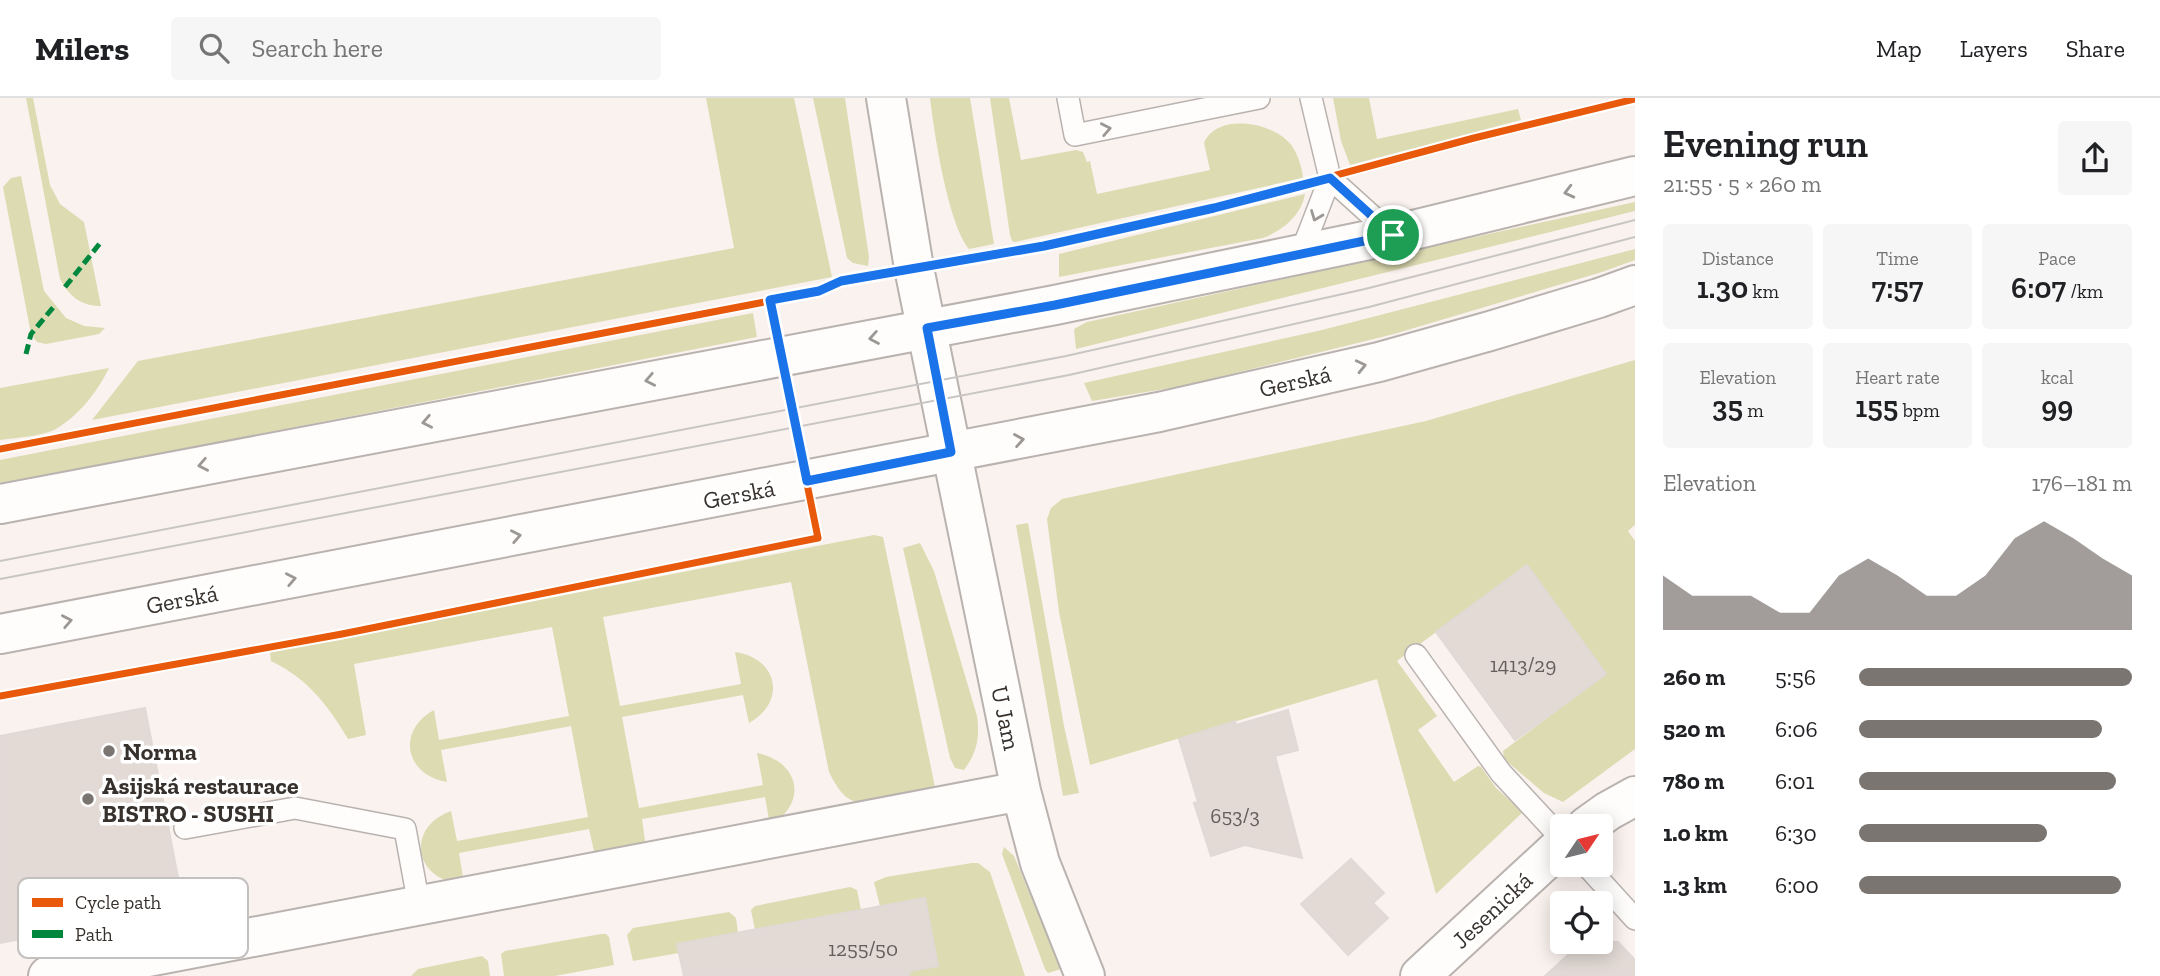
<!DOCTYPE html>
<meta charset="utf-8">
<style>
body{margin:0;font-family:"Zilla Slab",serif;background:#f6f6f6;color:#202124;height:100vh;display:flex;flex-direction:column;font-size:26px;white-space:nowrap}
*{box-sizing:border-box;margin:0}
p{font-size:23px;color:#757577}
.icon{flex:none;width:38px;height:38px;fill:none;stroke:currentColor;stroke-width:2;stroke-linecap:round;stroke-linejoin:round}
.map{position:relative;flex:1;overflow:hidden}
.side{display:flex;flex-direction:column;background:#fff;width:525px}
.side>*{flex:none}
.needle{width:46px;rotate:55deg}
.fabs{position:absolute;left:1550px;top:716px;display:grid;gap:14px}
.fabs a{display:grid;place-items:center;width:63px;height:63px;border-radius:7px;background:#fff;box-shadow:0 4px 18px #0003;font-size:35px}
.pin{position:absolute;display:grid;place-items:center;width:60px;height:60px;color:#fff;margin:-30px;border:4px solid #fff;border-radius:50%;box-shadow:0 2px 7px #0007}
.round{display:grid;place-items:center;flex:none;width:74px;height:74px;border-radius:7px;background:#f6f6f6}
.overview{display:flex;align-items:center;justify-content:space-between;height:119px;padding:0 28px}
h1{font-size:38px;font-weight:600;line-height:52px}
.metrics{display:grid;grid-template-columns:repeat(3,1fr);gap:10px;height:119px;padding:7px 28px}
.metrics div{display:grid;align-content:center;border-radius:7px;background:#f6f6f6;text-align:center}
.metrics b{font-size:30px;font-weight:600}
.metrics small{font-size:19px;font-weight:400}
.metrics p{font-size:19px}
.chart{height:196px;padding:14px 28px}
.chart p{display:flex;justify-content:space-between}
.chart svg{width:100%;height:126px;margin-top:7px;fill:#7b7571;opacity:.7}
ul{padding:0 28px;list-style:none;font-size:23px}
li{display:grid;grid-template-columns:112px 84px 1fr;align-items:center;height:52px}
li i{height:18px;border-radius:9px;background:#7b7571}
header{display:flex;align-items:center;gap:42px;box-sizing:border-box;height:98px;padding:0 35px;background:#fff;border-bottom:2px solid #e0e0e0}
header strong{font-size:33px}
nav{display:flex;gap:38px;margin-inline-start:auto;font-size:24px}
.search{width:490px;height:63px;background:#f6f6f6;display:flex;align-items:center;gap:18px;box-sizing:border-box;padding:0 24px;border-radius:7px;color:#757577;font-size:26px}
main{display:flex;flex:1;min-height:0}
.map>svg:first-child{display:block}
</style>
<header>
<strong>Milers</strong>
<div class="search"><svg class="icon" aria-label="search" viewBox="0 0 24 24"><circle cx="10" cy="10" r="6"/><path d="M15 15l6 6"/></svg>Search here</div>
<nav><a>Map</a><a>Layers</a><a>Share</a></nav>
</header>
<main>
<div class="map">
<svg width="1635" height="878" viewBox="0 0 1635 878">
<rect width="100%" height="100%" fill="#faf2ee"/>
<!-- green -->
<path fill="#dcdbb2" d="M 26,0 L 33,0 L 50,87 L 60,106 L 84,124 L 101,208 C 81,208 69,198 60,181 Z
M 706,0 L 794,0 L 832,179 L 92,322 L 138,263 L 734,150 Z
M 813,0 L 845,0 L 869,159 L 868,168 L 853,165 L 847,160 Z
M 930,0 L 970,0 L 994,146 L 969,151 C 948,126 934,34 930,0 Z
M 990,0 L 1009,0 L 1021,62 L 1076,52 L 1083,54 L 1087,64 L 1090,63 L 1097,96 L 1210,72 L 1204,45 C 1217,14 1275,24 1292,48 C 1298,57 1302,69 1303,80 L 1015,144 L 1012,143 L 1010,137 Z
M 1333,0 L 1369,0 L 1377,41 L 1518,11 L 1521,22 L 1350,67 L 1341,43 Z
M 21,78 L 44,193 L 66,220 L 84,228 L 105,230 L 99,236 L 46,246 L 37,244 L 31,236 L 3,89 L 11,80 Z
M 1305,96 C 1301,118 1283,132 1263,140 L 1059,179 L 1059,156 Z
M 1635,104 L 1635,113 L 1076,251 L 1074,231 L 1087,224 Z
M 1635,151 L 1635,162 L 1602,174 L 1394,236 L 1183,288 L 1092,303 L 1084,285 L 1322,232 Z
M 753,215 L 757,239 L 0,387 L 0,362 Z
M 1635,262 L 1635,427 L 1628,433 L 1635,443 L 1635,651 L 1563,704 L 1544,695 L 1504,661 L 1503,653 L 1606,576 L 1527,467 L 1397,563 L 1437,618 L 1418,632 L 1454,684 L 1478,668 L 1481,669 L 1496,690 L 1523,714 L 1436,796 L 1377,581 L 1090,667 L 1059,514 L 1047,421 L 1051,410 L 1062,401 L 1426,323 Z
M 109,270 C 98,293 77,320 54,332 C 42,338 15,340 0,342 L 0,290 Z
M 1028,425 L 1064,628 L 1079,695 L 1063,698 L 1016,427 Z
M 874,437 L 883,439 L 935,689 C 912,700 865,717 844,697 C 838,691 833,682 829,674 L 791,484 L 603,519 L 620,608 L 741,586 L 735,554 C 778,560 787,604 749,625 L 743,597 L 622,619 L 639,710 L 763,687 L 757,655 C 799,663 809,705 770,727 L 765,699 L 642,721 L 646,751 L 596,762 L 589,731 L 459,755 L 464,785 C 415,785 404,730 451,713 L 457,743 L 588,719 L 571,628 L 441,652 L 447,684 C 405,677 396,633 434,612 L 439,642 L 569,618 L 552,529 L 354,566 L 366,637 L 348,641 C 327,606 308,581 271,563 L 270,554 Z
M 920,445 L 934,473 L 977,618 C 980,640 977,654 964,672 L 955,670 L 950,660 L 903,450 Z
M 1004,749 L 1014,758 L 1061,871 L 1048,875 L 1045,871 L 1002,756 Z
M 972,765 L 978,765 L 990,774 L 1025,878 L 909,878 L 910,873 L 938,868 L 925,800 L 880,808 L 874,784 L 886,779 Z
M 850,789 L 857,792 L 861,812 L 755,832 L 751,812 L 755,808 Z
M 729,814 L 736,820 L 738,835 L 678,846 L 679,855 L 633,863 L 627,837 L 633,830 Z
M 601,836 L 606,836 L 609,839 L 614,867 L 555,878 L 504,878 L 501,856 L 505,853 Z
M 482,858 L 488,863 L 490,878 L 411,878 L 418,871 Z"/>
<!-- building -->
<path fill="#e3dad5" stroke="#e0d9d5" stroke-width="2" d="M 1527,467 L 1606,576 L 1515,642 L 1436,534 Z
M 145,610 L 184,810 L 0,845 L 0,638 Z
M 1288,612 L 1298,652 L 1275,658 L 1302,760 L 1245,747 L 1211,758 L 1194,705 L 1198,704 L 1179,641 L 1235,623 L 1236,627 Z
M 1351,761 L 1384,795 L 1373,805 L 1388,820 L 1348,857 L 1301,806 Z
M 925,800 L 938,868 L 910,873 L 909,878 L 684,878 L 677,846 Z
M 1582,844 L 1618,844 L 1635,862 L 1635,878 L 1545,878 Z"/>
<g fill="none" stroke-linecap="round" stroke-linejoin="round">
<!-- service casing -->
<g stroke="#b9b2af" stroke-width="24">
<path id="service" d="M 1068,0 L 1075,37 L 1259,0
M 1330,80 L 1393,137
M 1301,155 L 1330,80 L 1311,0
M 1416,557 L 1501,675 L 1563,742
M 185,730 L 295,710 L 405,731 L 419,807
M 1585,766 L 1635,821"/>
</g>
<!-- minor casing -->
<g stroke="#b9b2af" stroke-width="42">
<path id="minor" d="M 886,0 L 914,170 L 1021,693 L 1040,765 L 1085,878
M 1587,728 L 1608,713 L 1635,698
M 48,878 L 1021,693
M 1420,878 L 1563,746"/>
</g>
<!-- tertiary casing -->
<g stroke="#b9b2af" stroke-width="42">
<path id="tertiary" d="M 0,406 L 1055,207 L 1393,137 L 1635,78
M 0,536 L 1159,314 L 1379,264 L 1490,233 L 1599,200 L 1635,187"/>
</g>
<!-- service -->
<use href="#service" stroke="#fefdfc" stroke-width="21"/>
<!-- minor -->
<use href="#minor" stroke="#fefdfc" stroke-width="38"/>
<!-- tertiary -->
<use href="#tertiary" stroke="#fefdfc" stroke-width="38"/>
<!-- tram -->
<path stroke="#c8c6c4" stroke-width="2" d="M 0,463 L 1066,258 L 1365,191 L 1635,122
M 0,481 L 1069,277 L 1369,209 L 1635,139"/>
<!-- quiet -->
<path stroke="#00873e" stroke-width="5" stroke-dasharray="10 5" stroke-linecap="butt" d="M 65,189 L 101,144
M 26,256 L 31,236 L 56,206"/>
<!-- cycleway casing -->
<g stroke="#fff" stroke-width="11">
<path id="cycleway" d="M 0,351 L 770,203 L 819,193 L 841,183 L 1044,148 L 1214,110 L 1474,40 L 1635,1
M 0,598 L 342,536 L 818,440 L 770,203"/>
</g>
<!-- cycleway -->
<use href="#cycleway" stroke="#e8590c" stroke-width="7"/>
</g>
<!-- one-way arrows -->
<defs><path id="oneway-chevron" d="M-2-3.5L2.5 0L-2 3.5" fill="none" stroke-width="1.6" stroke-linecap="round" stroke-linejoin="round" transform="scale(1.75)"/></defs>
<g stroke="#9a9794">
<use href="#oneway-chevron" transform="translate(1106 31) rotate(-11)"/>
<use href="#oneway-chevron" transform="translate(1569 94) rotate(166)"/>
<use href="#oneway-chevron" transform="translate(1316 118) rotate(111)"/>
<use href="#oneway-chevron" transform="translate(874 240) rotate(170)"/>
<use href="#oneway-chevron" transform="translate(1361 268) rotate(-13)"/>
<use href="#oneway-chevron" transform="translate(650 282) rotate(169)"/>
<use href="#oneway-chevron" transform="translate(427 324) rotate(169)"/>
<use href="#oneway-chevron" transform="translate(1019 342) rotate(-10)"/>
<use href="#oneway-chevron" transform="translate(203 367) rotate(169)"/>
<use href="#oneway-chevron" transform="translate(516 438) rotate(-11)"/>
<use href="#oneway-chevron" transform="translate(291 481) rotate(-11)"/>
<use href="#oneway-chevron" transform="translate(67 523) rotate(-11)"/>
</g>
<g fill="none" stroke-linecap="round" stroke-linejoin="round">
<!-- route casing -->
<g stroke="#fff" stroke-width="14">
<path id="route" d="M 1330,80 L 1393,137 L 1055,207 L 927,230 L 951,354 L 807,383 L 770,202 L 819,193 L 841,183 L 1044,148 L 1214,110 Z"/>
</g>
<!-- route -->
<use href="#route" stroke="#1a73e8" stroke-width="9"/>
</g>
<!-- markers -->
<g fill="#7b7571" stroke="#fff" stroke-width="2.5">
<circle cx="109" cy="653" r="7"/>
<circle cx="88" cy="701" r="7"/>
</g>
<g text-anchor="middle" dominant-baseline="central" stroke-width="7" stroke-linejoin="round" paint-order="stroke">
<!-- number labels -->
<g font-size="21" fill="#655e5a">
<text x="1523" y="566">1413/29</text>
<text x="1235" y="717">653/3</text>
<text x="863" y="850">1255/50</text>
</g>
<!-- street labels -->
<g font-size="24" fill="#37312d" stroke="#fff">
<text transform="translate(1295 283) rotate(-13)">Gerská</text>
<text transform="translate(739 396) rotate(-11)">Gerská</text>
<text transform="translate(182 501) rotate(-11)">Gerská</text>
<text transform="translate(1006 620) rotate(78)">U Jam</text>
<text transform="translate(1492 812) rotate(-43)">Jesenická</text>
</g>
<!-- poi labels -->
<g font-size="24" font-weight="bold" fill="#37312d" stroke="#fff" text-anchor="start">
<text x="123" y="653">Norma</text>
<text x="102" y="687">Asijská restaurace<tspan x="102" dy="28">BISTRO - SUSHI</tspan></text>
</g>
</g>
<!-- legend -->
<rect x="18" y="780" width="230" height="80" rx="10" fill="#fff" stroke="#c3c1c0" stroke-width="2"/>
<rect x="32" y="800" width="31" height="9" fill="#e8590c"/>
<rect x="32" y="832" width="31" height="8" fill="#00873e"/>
<g font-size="19" fill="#37312d">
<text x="75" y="811">Cycle path</text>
<text x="75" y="843">Path</text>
</g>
</svg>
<div class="fabs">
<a><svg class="needle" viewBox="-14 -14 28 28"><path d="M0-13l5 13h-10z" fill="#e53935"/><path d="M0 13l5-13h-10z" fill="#757577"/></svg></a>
<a><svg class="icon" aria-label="locate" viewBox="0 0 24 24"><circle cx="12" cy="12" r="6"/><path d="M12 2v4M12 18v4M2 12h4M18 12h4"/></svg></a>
</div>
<div class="pin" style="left:1393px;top:137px;background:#1e9e55"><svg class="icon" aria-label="arrive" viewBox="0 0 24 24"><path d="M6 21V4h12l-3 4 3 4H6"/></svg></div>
</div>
<section class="side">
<div class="overview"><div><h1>Evening run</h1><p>21:55 · 5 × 260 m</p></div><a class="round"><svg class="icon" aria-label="share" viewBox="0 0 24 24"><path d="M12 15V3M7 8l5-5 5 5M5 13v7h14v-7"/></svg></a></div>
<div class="metrics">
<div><p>Distance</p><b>1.30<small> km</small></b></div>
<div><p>Time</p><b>7:57</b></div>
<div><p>Pace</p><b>6:07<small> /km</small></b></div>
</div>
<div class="metrics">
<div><p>Elevation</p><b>35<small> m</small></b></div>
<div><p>Heart rate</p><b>155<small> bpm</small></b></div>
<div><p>kcal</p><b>99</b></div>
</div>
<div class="chart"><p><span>Elevation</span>176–181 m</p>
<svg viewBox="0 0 160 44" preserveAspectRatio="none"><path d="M0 44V25L10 32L20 32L30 32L40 38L50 38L60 25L70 19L80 25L90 32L100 32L110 25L120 12L130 6L140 12L150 19L160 25V44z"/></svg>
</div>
<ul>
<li><b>260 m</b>5:56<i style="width:100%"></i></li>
<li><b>520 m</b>6:06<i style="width:89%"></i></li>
<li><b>780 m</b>6:01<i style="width:94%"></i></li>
<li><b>1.0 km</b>6:30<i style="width:69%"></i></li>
<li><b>1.3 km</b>6:00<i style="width:96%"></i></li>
</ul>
</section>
</main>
